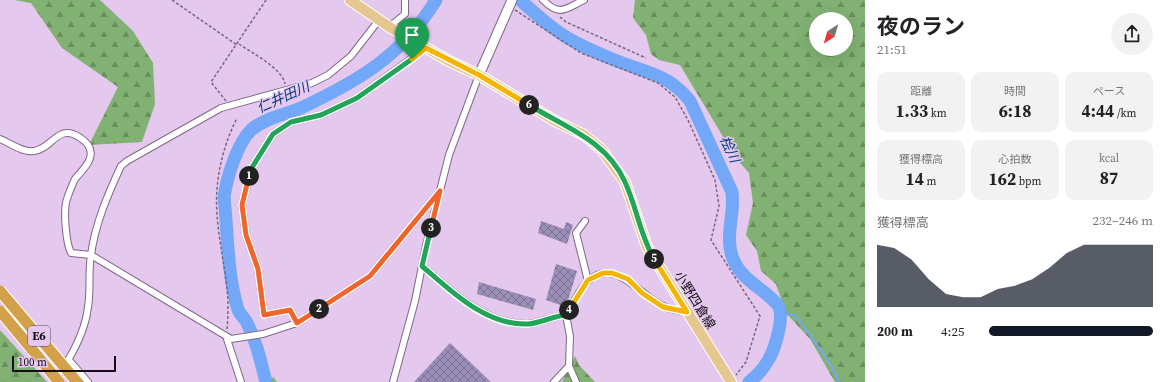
<!DOCTYPE html>
<html lang="ja">
<meta charset="utf-8">
<style>
body{margin:0;font-family:"Source Serif 4","Noto Sans JP",serif;background:#f2f2f2;color:#222;height:100vh;display:flex;flex-direction:column;font-size:15px;white-space:nowrap}
*{box-sizing:border-box;margin:0}
p{font-size:13px;color:#767676}
.icon{flex:none;width:22px;height:22px;fill:none;stroke:currentColor;stroke-width:2;stroke-linecap:round;stroke-linejoin:round}
.map{position:relative;flex:1;overflow:hidden}
.panel{display:flex;flex-direction:column;background:#fff;width:300px}
.panel>*{flex:none}
.needle{width:26px;rotate:217deg}
.buttons{position:absolute;left:809px;top:12px;display:grid;gap:8px}
.buttons a{display:grid;place-items:center;width:44px;height:44px;border-radius:50%;background:#fff;box-shadow:0 4px 16px #0002;font-size:20px}
.scale{position:absolute;left:12px;bottom:10px;width:104px;box-sizing:border-box;padding-left:4px;border:2px solid #160c18;border-top:0;font-size:11px;line-height:14px;white-space:nowrap;color:#160c18;-webkit-text-stroke:3px #e4c8ed;paint-order:stroke}
.pin{position:absolute;display:grid;place-items:center;width:34px;height:34px;color:#fff;margin:-41px -17px;border-radius:50% 50% 50% 0;rotate:-45deg;box-shadow:0 0 4px #0007}
.pin .icon{rotate:45deg}
.km{position:absolute;width:20px;height:20px;margin:-10px;border-radius:50%;background:#222;color:#fff;font-size:11px;line-height:20px;text-align:center}
.round{display:grid;place-items:center;flex:none;width:42px;height:42px;border-radius:21px;background:#f2f2f2}
.overview{display:flex;align-items:center;justify-content:space-between;height:68px;padding:0 12px}
h1{font-size:22px;font-weight:700;line-height:30px}
.metrics{display:grid;grid-template-columns:repeat(3,1fr);gap:6px;height:68px;padding:4px 12px}
.metrics div{display:grid;align-content:center;border-radius:10px;background:#f2f2f2;text-align:center}
.metrics b{font-size:17px;font-weight:700}
.metrics small{font-size:11px;font-weight:400}
.metrics p{font-size:11px}
.chart{height:112px;padding:8px 12px}
.chart p{display:flex;justify-content:space-between}
.chart svg{width:100%;height:72px;margin-top:4px;fill:#111827;opacity:.7}
ul{padding:0 12px;list-style:none;font-size:13px}
li{display:grid;grid-template-columns:64px 48px 1fr;align-items:center;height:30px}
li i{height:10px;border-radius:5px;background:#111827}
main{display:flex;flex:1;min-height:0}
.map>svg:first-child{display:block}
</style>
<main>
<div class="map">
<svg width="865" height="382" viewBox="0 0 865 382">
<defs>
<pattern id="forest-firs" width="22" height="20" patternUnits="userSpaceOnUse"><rect width="22" height="20" fill="#81b173"/><path d="M5 1l3.5 6h-7zM16 11l3.5 6h-7z" fill="#698e5d"/></pattern>
<pattern id="building-cross-hatch" width="8" height="8" patternUnits="userSpaceOnUse"><rect width="8" height="8" fill="#9b8fb7"/><path d="M0 0l8 8M0 8l8-8" fill="none" stroke="#7d7394"/></pattern>
</defs>
<rect width="100%" height="100%" fill="#e4c8ed"/>
<!-- forest -->
<path fill="url(#forest-firs)" fill-rule="evenodd" d="M 14,0 L 100,0 L 133,31 L 153,63 L 155,104 L 142,142 L 89,145 L 118,87 L 62,48 L 31,3 Z
M 635,0 L 865,0 L 865,382 L 835,382 L 810,339 L 786,313 L 776,284 L 761,271 L 757,251 L 746,235 L 753,203 L 749,173 L 736,158 L 680,65 L 659,60 L 651,54 L 646,35 L 633,18 ZM 816,19 L 846,19 L 846,49 L 816,49 Z
M 0,330 L 47,382 L 0,382 Z
M 575,356 L 579,365 L 595,382 L 562,382 Z
M 263,375 L 274,378 L 277,382 L 261,382 Z"/>
<g fill="none" stroke-linecap="round" stroke-linejoin="round">
<!-- stream -->
<path stroke="#73a7f7" stroke-width="2" d="M 782,314 L 793,315 L 800,321 L 831,365 L 839,382"/>
<!-- river -->
<path stroke="#73a7f7" stroke-width="13" d="M 520,0 C 537,15 556,33 577,43 C 592,51 609,58 625,64 C 653,74 671,77 690,101 L 732,192 C 735,213 725,235 732,256 C 740,280 762,287 777,304 C 786,314 775,348 769,359 C 764,368 757,376 749,382
M 266,382 C 261,362 256,340 246,321 C 243,316 238,313 237,306 C 227,271 228,233 224,197 C 227,177 237,144 251,130 C 265,118 284,115 301,108 C 358,81 402,56 436,0"/>
</g>
<!-- building -->
<path fill="url(#building-cross-hatch)" d="M 541,221 L 564,229 L 566,222 L 573,225 L 567,244 L 538,233 Z
M 556,264 L 577,271 L 566,307 L 546,300 Z
M 479,282 L 536,299 L 533,310 L 477,294 Z
M 450,343 L 491,382 L 414,382 Z"/>
<g fill="none" stroke-linecap="round" stroke-linejoin="round">
<!-- street casing -->
<g stroke="#806788" stroke-width="8">
<path id="street" d="M 543,0 C 560,17 565,9 584,0
M 389,27 L 405,14 L 405,0
M 0,139 C 10,143 23,153 34,151 C 52,149 58,123 79,137 C 82,139 86,142 88,145 C 97,158 82,170 75,179 C 72,185 69,193 67,199 C 63,210 66,243 71,253 L 91,255 L 231,339 L 263,334 L 297,323 L 370,276 L 440,191
M 585,221 L 576,233 L 588,281
M 422,266 C 451,291 486,325 528,324 C 540,323 553,316 566,315 C 572,306 580,288 588,281 C 615,256 640,296 663,306 C 670,310 679,310 687,312
M 566,315 L 570,336 L 569,366 L 576,382
M 297,323 L 290,310 L 264,315 L 258,269 L 246,235 L 242,205 L 251,169 L 273,134 L 291,122 L 321,115 L 357,98 L 426,48
M 227,339 L 241,382
M 69,360 L 88,382
M 55,381 C 70,358 85,334 88,307 C 91,290 88,272 91,255 C 95,224 108,194 121,166 L 127,161 L 221,108 L 312,83 L 328,75 L 351,56 L 379,20
M 393,382 L 415,301 L 426,246 L 449,155 L 479,75
M 554,382 L 569,366"/>
</g>
<!-- secondary casing -->
<g stroke="#806788" stroke-width="11">
<path id="secondary" d="M 479,75 L 512,0"/>
</g>
<!-- primary casing -->
<g stroke="#fff" stroke-width="12">
<path id="primary" d="M 350,0 L 391,28 L 449,61 L 479,75 L 555,121 L 584,135 L 602,150 L 625,182 L 647,247 L 731,382"/>
</g>
<!-- path -->
<path stroke="#79667e" stroke-width="1.5" stroke-dasharray="3 2" stroke-linecap="butt" d="M 172,0 L 237,45
M 515,10 L 581,53 L 658,83 L 675,97 L 688,120 L 715,180 L 719,206 L 711,240 L 760,316 L 746,362 L 736,375
M 560,17 L 566,22 L 646,58
M 239,44 C 252,53 282,68 285,84
M 226,101 L 211,82 L 266,0
M 227,329 C 228,320 228,310 228,301 C 226,264 214,226 217,189 C 219,164 226,140 237,118"/>
<!-- street -->
<use href="#street" stroke="#fff" stroke-width="6"/>
<!-- secondary -->
<use href="#secondary" stroke="#fff" stroke-width="9"/>
<!-- primary -->
<use href="#primary" stroke="#e5c792" stroke-width="10"/>
<!-- highway-bridge casing -->
<g stroke="#fff" stroke-width="13" stroke-linecap="butt">
<path id="highway-bridge" d="M 0,291 L 77,382
M 0,311 L 59,382"/>
</g>
<!-- highway-bridge -->
<use href="#highway-bridge" stroke="#d3a14a" stroke-width="11"/>
</g>
<g fill="none" stroke-linecap="round" stroke-linejoin="round">
<!-- split-1 casing -->
<g stroke="#fff" stroke-width="8">
<path id="split-1" d="M 249,176 L 251,169 L 273,134 L 291,122 L 321,115 L 357,98 L 412,59"/>
</g>
<!-- split-2 casing -->
<g stroke="#fff" stroke-width="8">
<path id="split-2" d="M 249,176 L 242,205 L 246,235 L 258,269 L 264,315 L 290,310 L 297,323 L 319,309"/>
</g>
<!-- split-3 casing -->
<g stroke="#fff" stroke-width="8">
<path id="split-3" d="M 319,309 L 370,276 L 440,191 L 431,228"/>
</g>
<!-- split-4 casing -->
<g stroke="#fff" stroke-width="8">
<path id="split-4" d="M 431,228 L 422,266 C 451,291 486,326 528,324 C 541,323 553,316 566,315 L 569,310"/>
</g>
<!-- split-5 casing -->
<g stroke="#fff" stroke-width="8">
<path id="split-5" d="M 569,310 L 588,280 L 603,273 L 612,273 L 628,279 L 642,293 L 663,307 L 687,312 L 654,259"/>
</g>
<!-- split-6 casing -->
<g stroke="#fff" stroke-width="8">
<path id="split-6" d="M 529,105 C 565,127 607,141 625,182 C 637,208 640,235 654,259"/>
</g>
<!-- split-7 casing -->
<g stroke="#fff" stroke-width="8">
<path id="split-7" d="M 412,59 L 426,48 L 479,75 L 529,105"/>
</g>
<!-- split-1 -->
<use href="#split-1" stroke="#22a559" stroke-width="5"/>
<!-- split-2 -->
<use href="#split-2" stroke="#f0652b" stroke-width="5"/>
<!-- split-3 -->
<use href="#split-3" stroke="#f0652b" stroke-width="5"/>
<!-- split-4 -->
<use href="#split-4" stroke="#22a559" stroke-width="5"/>
<!-- split-5 -->
<use href="#split-5" stroke="#f5b400" stroke-width="5"/>
<!-- split-6 -->
<use href="#split-6" stroke="#22a559" stroke-width="5"/>
<!-- split-7 -->
<use href="#split-7" stroke="#f5b400" stroke-width="5"/>
</g>
<g text-anchor="middle" dominant-baseline="central" stroke-width="3" stroke-linejoin="round" paint-order="stroke">
<!-- shield labels -->
<rect fill="#e4c8ed" stroke="#544458" stroke-width="1" x="28" y="326" width="22" height="20" rx="3"/>
<g font-size="12" font-weight="bold" fill="#160c18">
<text x="39" y="336">E6</text>
</g>
<!-- street labels -->
<g font-size="13" fill="#160c18" stroke="#e4c8ed">
<text transform="translate(695 300) rotate(58)">小野四倉線</text>
</g>
<!-- water labels -->
<g font-size="14" font-style="italic" fill="#093b80" stroke="#e4c8ed">
<text transform="translate(283 97) rotate(-24)">仁井田川</text>
<text transform="translate(730 149) rotate(65)">桧川</text>
</g>
</g>
</svg>
<div class="buttons">
<a><svg class="needle" viewBox="-14 -14 28 28"><path d="M0-13l5 13h-10z" fill="#e53935"/><path d="M0 13l5-13h-10z" fill="#767676"/></svg></a>
</div>
<div class="scale">100 m</div>
<div class="pin" style="left:412px;top:59px;background:#1e9e55"><svg class="icon" aria-label="arrive" viewBox="0 0 24 24"><path d="M6 21V4h12l-3 4 3 4H6"/></svg></div>
<b class="km" style="left:249px;top:176px">1</b>
<b class="km" style="left:319px;top:309px">2</b>
<b class="km" style="left:431px;top:228px">3</b>
<b class="km" style="left:569px;top:310px">4</b>
<b class="km" style="left:654px;top:259px">5</b>
<b class="km" style="left:529px;top:105px">6</b>
</div>
<section class="panel">
<div class="overview"><div><h1>夜のラン</h1><p>21:51</p></div><a class="round"><svg class="icon" aria-label="share" viewBox="0 0 24 24"><path d="M12 15V3M7 8l5-5 5 5M5 13v7h14v-7"/></svg></a></div>
<div class="metrics">
<div><p>距離</p><b>1.33<small> km</small></b></div>
<div><p>時間</p><b>6:18</b></div>
<div><p>ペース</p><b>4:44<small> /km</small></b></div>
</div>
<div class="metrics">
<div><p>獲得標高</p><b>14<small> m</small></b></div>
<div><p>心拍数</p><b>162<small> bpm</small></b></div>
<div><p>kcal</p><b>87</b></div>
</div>
<div class="chart"><p><span>獲得標高</span>232–246 m</p>
<svg viewBox="0 0 160 44" preserveAspectRatio="none"><path d="M0 44V6L10 8L20 15L30 27L40 36L50 38L60 38L70 33L80 31L90 27L100 20L110 11L120 6L130 6L140 6L150 6L160 6V44z"/></svg>
</div>
<ul>
<li><b>200 m</b>4:25<i style="width:100%"></i></li>
</ul>
</section>
</main>
